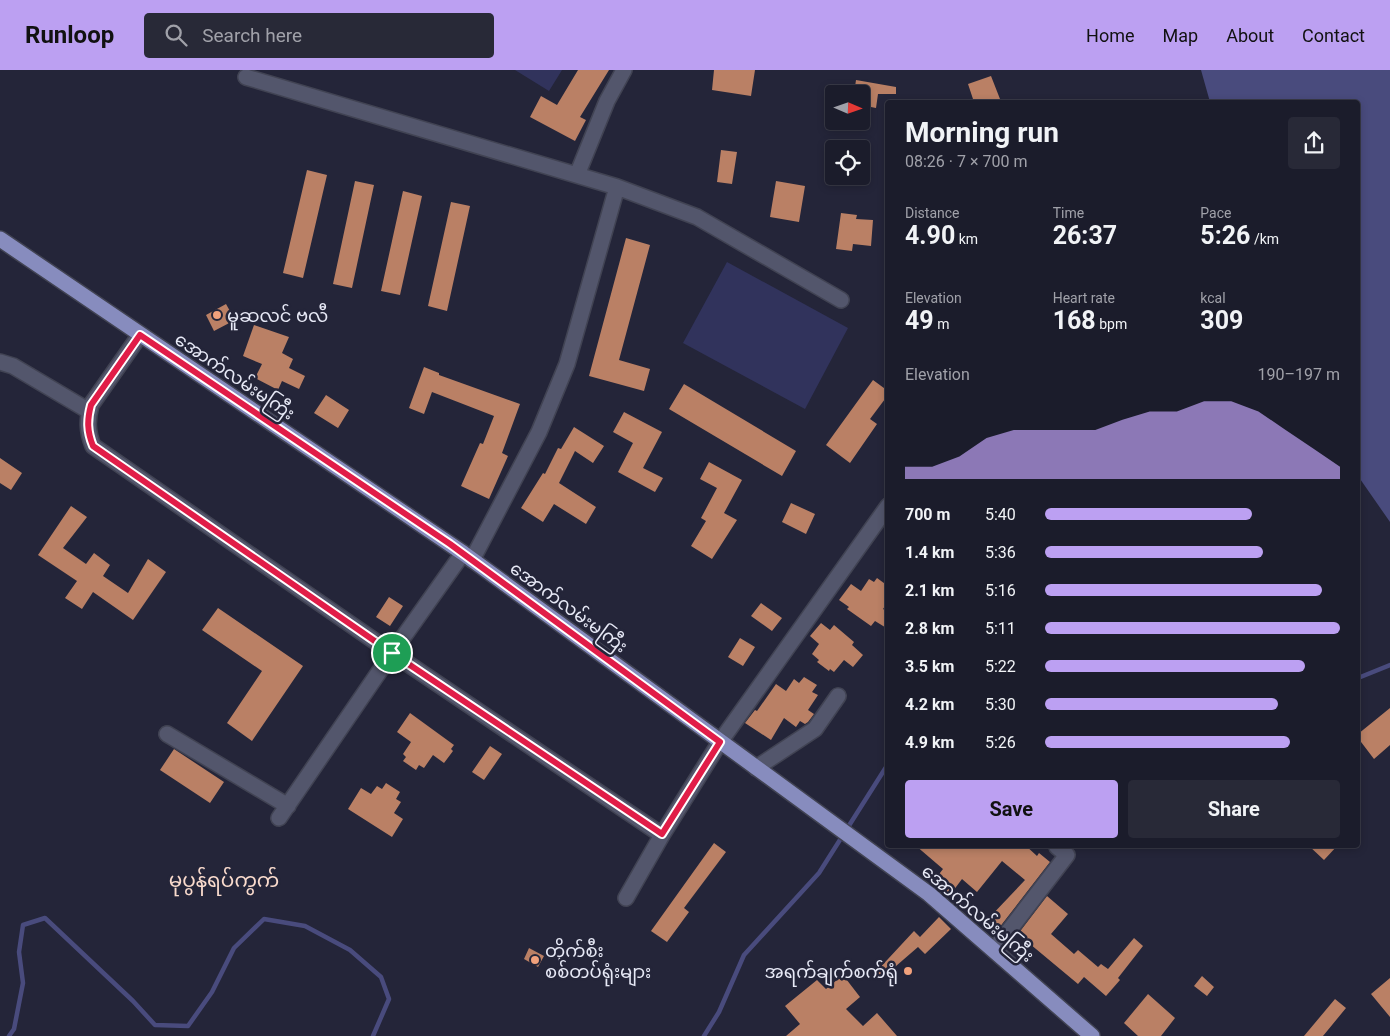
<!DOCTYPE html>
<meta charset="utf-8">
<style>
body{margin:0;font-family:Roboto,"Noto Sans Myanmar",sans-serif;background:#282937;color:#f1f3f6;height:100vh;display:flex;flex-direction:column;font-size:19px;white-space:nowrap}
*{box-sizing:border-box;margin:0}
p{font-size:16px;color:#a0a1a9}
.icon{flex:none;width:28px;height:28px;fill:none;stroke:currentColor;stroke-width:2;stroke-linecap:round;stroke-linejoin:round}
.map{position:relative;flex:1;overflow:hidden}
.sheet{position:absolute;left:885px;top:30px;width:475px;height:748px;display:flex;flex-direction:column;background:#1b1c2b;border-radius:5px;box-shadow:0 2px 8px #0003,0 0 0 1px #393a47}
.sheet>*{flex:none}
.needle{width:32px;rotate:92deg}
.tools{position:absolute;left:825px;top:15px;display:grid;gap:10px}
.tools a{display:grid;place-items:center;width:45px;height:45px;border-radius:5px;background:#1b1c2b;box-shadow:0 2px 8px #0003,0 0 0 1px #393a47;font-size:25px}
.pin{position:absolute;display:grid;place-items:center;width:42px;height:42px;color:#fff;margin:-21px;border:2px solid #fff;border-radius:50%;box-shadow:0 1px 5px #0007}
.round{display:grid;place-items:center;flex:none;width:52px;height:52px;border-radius:5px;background:#282937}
.head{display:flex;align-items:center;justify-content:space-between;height:85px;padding:0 20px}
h1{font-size:28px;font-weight:700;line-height:38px}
.figures{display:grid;grid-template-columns:repeat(3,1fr);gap:8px;height:85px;padding:5px 20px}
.figures div{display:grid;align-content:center}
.figures b{font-size:25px;font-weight:700}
.figures small{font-size:14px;font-weight:400}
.figures p{font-size:14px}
.chart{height:140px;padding:10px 20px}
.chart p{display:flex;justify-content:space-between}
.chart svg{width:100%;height:90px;margin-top:5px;fill:#bca0f2;opacity:.7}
.action{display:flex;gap:10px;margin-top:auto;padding:10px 20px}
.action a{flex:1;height:58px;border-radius:5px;background:#bca0f2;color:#111;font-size:20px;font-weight:700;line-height:58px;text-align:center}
.action a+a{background:#282937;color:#f1f3f6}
ul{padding:0 20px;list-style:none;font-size:16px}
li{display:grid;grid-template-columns:80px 60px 1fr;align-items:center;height:38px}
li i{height:12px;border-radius:6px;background:#bca0f2}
header{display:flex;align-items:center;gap:30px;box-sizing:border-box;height:70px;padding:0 25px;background:#bca0f2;color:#111}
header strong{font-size:24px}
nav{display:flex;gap:28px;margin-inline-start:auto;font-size:18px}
.search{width:350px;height:45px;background:#282937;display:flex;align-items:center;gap:12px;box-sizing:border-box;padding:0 18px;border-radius:5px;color:#a0a1a9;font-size:19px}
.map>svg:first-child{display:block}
</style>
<header>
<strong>Runloop</strong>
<div class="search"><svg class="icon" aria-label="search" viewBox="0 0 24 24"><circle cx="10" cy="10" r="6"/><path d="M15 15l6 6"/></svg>Search here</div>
<nav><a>Home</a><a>Map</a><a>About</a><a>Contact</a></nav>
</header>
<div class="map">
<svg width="1390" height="966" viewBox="0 0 1390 966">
<rect width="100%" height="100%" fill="#242539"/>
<!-- green -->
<path fill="#31335c" d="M 515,0 L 562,0 L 549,21 Z
M 727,192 L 848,258 L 805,339 L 683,273 Z"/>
<!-- water -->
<path fill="#494b7d" d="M 1201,0 L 1390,0 L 1390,452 L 1358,406 L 1358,32 L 1210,32 Z"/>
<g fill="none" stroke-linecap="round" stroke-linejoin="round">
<!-- stream -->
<path stroke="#494b7d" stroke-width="4.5" d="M 1358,608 L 1390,595
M 9,966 L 14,959 L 23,913 L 19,882 L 23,855 L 45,848 L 133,931 L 155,955 L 188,956 L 212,922 L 234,878 L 264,849 L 305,856 L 350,880 L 381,907 L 389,929 L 373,966
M 704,966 L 719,942 L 744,885 L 819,803 L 888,694"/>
</g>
<!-- building -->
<path fill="#ba8065" d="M 578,0 L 609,0 L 580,47 L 586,50 L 575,71 L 530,47 L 541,26 L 557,35 Z
M 714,0 L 755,0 L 751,26 L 712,20 Z
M 991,6 L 1000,29 L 990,32 L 974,32 L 968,14 Z
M 856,10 L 896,17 L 896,24 L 878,24 L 876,38 L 861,35 L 861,24 L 854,24 Z
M 721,80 L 737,82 L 732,114 L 717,112 Z
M 307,100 L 327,105 L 303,208 L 283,203 Z
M 355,111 L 374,115 L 352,218 L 333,214 Z
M 776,111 L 805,116 L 799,152 L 770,147 Z
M 403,121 L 422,126 L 400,225 L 381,221 Z
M 451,132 L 470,136 L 447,241 L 428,236 Z
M 841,143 L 857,145 L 856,149 L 873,150 L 871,176 L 853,174 L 852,181 L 836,179 Z
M 626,168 L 650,175 L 619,290 L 650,299 L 644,321 L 589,306 Z
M 226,234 L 235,250 L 214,261 L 206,245 Z
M 254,255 L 289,267 L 282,283 L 293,289 L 289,298 L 305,306 L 299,319 L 282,311 L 278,320 L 255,308 L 262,294 L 243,286 Z
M 424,297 L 439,303 L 439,305 L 520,334 L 502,383 L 508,386 L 489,429 L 461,416 L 480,373 L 483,374 L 494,346 L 432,322 L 424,344 L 409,338 Z
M 873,310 L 888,321 L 888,325 L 870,349 L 877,354 L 850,393 L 826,375 Z
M 684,314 L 796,381 L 782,406 L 669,339 Z
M 326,325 L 349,340 L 338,358 L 314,343 Z
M 624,342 L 662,362 L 643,398 L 663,408 L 655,422 L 618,402 L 633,373 L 613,362 Z
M 574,357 L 604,376 L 593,393 L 575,381 L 559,413 L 596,437 L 586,454 L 554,434 L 543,452 L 521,438 L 543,403 L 545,404 L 558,378 L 561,379 Z
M 0,388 L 22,403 L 11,420 L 0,413 Z
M 709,392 L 742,410 L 724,443 L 737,450 L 712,489 L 691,476 L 706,451 L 701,448 L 717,418 L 700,409 Z
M 791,433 L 815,444 L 806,464 L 782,452 Z
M 71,436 L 87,447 L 63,478 L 86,494 L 94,483 L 110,495 L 103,506 L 128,523 L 148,489 L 166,502 L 133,550 L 93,522 L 82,539 L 65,528 L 77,511 L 38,485 Z
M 877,508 L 888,516 L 888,532 L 883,539 L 888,542 L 888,559 L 875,551 L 871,556 L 847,539 L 849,537 L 839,530 L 851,514 L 861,521 L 869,509 L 874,512 Z
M 389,527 L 403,536 L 390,556 L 376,547 Z
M 761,533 L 782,548 L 772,561 L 751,546 Z
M 218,538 L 303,596 L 252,671 L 227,653 L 262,601 L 202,560 Z
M 821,553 L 830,560 L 834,555 L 854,572 L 852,575 L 863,585 L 853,597 L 844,590 L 834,602 L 830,599 L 829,601 L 817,592 L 819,590 L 812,584 L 819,574 L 810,566 Z
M 740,568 L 755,577 L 743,596 L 728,587 Z
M 804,607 L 817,615 L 812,622 L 818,625 L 808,640 L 814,644 L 808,652 L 805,654 L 800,651 L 796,657 L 784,648 L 771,670 L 745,653 L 755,640 L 757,641 L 776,614 L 786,621 L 794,609 L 799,613 Z
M 1390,638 L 1390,675 L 1374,689 L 1358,668 L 1358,664 Z
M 410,643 L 454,675 L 451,679 L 453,681 L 444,693 L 433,685 L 424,698 L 419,695 L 416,700 L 403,691 L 406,687 L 403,684 L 411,672 L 397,662 Z
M 490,676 L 502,684 L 484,710 L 472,702 Z
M 174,679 L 224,712 L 210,733 L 160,700 Z
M 386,713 L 400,722 L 396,729 L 401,732 L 394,743 L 403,749 L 392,767 L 348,739 L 361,718 L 371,724 L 377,716 L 382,719 Z
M 714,773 L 726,782 L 684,838 L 689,842 L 667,872 L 651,861 Z
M 915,775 L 1025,775 L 1037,786 L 1039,783 L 1050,792 L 999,858 L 989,848 L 1025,810 L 1002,791 L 977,822 L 962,809 L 950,825 L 933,812 L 943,799 Z
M 1308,775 L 1338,775 L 1324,790 Z
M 1047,826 L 1068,844 L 1051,864 L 1074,884 L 1078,880 L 1098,897 L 1101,894 L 1108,899 L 1134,868 L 1143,876 L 1118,908 L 1120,910 L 1106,926 L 1084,907 L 1078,914 L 1018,864 Z
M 939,847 L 951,859 L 925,884 L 918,877 L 881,909 L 875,903 L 914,861 L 920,867 Z
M 529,878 L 544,886 L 538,897 L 524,889 Z
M 843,905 L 860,927 L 846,939 L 863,956 L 877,943 L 897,966 L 786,966 L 800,954 L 785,936 L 817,910 L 826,919 Z
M 1202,906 L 1214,917 L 1207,926 L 1194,916 Z
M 1390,908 L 1390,947 L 1371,924 Z
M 1148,924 L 1175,948 L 1161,966 L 1138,966 L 1124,953 Z
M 1335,929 L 1346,938 L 1323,966 L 1304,966 Z"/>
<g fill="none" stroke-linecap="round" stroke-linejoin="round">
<!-- minor casing -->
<g stroke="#414353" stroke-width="18">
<path id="minor" d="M 246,7 L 617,117 L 697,147 L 841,230
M 577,105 L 607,31 L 624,0
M 140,265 L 91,335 C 87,350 87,361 93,376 L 392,583 L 662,765
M 0,292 L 13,296 L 89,341
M 472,490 L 539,362 L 567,294 L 617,117
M 167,664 L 288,736
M 756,698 L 815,659 L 838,626
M 279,748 L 392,583 L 463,483
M 626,828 L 662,765 L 720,672 L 888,436
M 994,880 L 1067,785 L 1057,777 L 1058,775"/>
</g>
<!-- major casing -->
<g stroke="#414353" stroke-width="18">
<path id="major" d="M 0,169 L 463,483 L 929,824 L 1092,966"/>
</g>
<!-- minor -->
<use href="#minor" stroke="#53566c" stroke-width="15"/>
<!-- major -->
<use href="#major" stroke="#878cbe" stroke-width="15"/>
</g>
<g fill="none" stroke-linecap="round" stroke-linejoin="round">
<!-- route casing -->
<g stroke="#fff" stroke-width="10">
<path id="route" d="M 140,265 L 450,474 L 720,672 L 662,764 L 392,583 L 93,376 C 87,361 87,350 91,335 Z"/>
</g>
<!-- route -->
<use href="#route" stroke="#e11d48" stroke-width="6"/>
</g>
<!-- markers -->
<g fill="#f1a17c" stroke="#242539" stroke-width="2">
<circle cx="217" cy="245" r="5"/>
<circle cx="535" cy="890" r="5"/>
<circle cx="908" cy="901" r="5"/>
</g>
<g text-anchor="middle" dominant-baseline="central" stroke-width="5" stroke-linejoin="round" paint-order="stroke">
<!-- poi labels -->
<g font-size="18" fill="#e7e9f6" stroke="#242539" text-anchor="start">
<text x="227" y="245">မူဆလင် ဗလီ</text>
<text x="545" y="880">တိုက်စီး<tspan x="545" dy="21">စစ်တပ်ရုံးများ</tspan></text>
<text x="898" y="901" text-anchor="end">အရက်ချက်စက်ရုံ</text>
</g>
<!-- street labels -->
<g font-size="18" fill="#e7e9f6" stroke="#242539">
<text transform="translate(235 306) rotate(34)">အောက်လမ်းမကြီး</text>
<text transform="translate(569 537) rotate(36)">အောက်လမ်းမကြီး</text>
<text transform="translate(978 843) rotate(40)">အောက်လမ်းမကြီး</text>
</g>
<!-- quarter labels -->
<g font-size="20" fill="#fadbcd" stroke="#242539">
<text x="224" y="810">မုပွန်ရပ်ကွက်</text>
</g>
</g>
</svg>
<div class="tools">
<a><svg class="needle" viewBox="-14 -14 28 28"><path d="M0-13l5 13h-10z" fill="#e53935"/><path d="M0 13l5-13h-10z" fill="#a0a1a9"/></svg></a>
<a><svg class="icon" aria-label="locate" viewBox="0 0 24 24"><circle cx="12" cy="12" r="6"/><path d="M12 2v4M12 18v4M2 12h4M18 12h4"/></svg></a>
</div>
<div class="pin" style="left:392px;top:583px;background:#1e9e55"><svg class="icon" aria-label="arrive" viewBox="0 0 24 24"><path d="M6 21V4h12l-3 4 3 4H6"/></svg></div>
<section class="sheet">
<div class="head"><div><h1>Morning run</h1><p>08:26 · 7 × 700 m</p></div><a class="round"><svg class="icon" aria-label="share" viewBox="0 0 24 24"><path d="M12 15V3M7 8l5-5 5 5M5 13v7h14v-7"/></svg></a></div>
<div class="figures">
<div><p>Distance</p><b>4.90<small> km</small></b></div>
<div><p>Time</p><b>26:37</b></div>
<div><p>Pace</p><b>5:26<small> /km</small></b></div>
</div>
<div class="figures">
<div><p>Elevation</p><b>49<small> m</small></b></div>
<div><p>Heart rate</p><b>168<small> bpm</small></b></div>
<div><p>kcal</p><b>309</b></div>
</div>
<div class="chart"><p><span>Elevation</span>190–197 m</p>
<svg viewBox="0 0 160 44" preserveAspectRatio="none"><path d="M0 44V38L10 38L20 33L30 24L40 20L50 20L60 20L70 20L80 15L90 11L100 11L110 6L120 6L130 11L140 20L150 29L160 38V44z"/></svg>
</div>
<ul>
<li><b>700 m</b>5:40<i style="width:70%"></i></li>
<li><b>1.4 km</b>5:36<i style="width:74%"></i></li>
<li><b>2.1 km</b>5:16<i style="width:94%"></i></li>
<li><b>2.8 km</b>5:11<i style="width:100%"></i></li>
<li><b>3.5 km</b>5:22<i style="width:88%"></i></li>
<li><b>4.2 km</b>5:30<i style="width:79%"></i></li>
<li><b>4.9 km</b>5:26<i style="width:83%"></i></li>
</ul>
<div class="action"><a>Save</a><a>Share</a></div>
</section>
</div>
